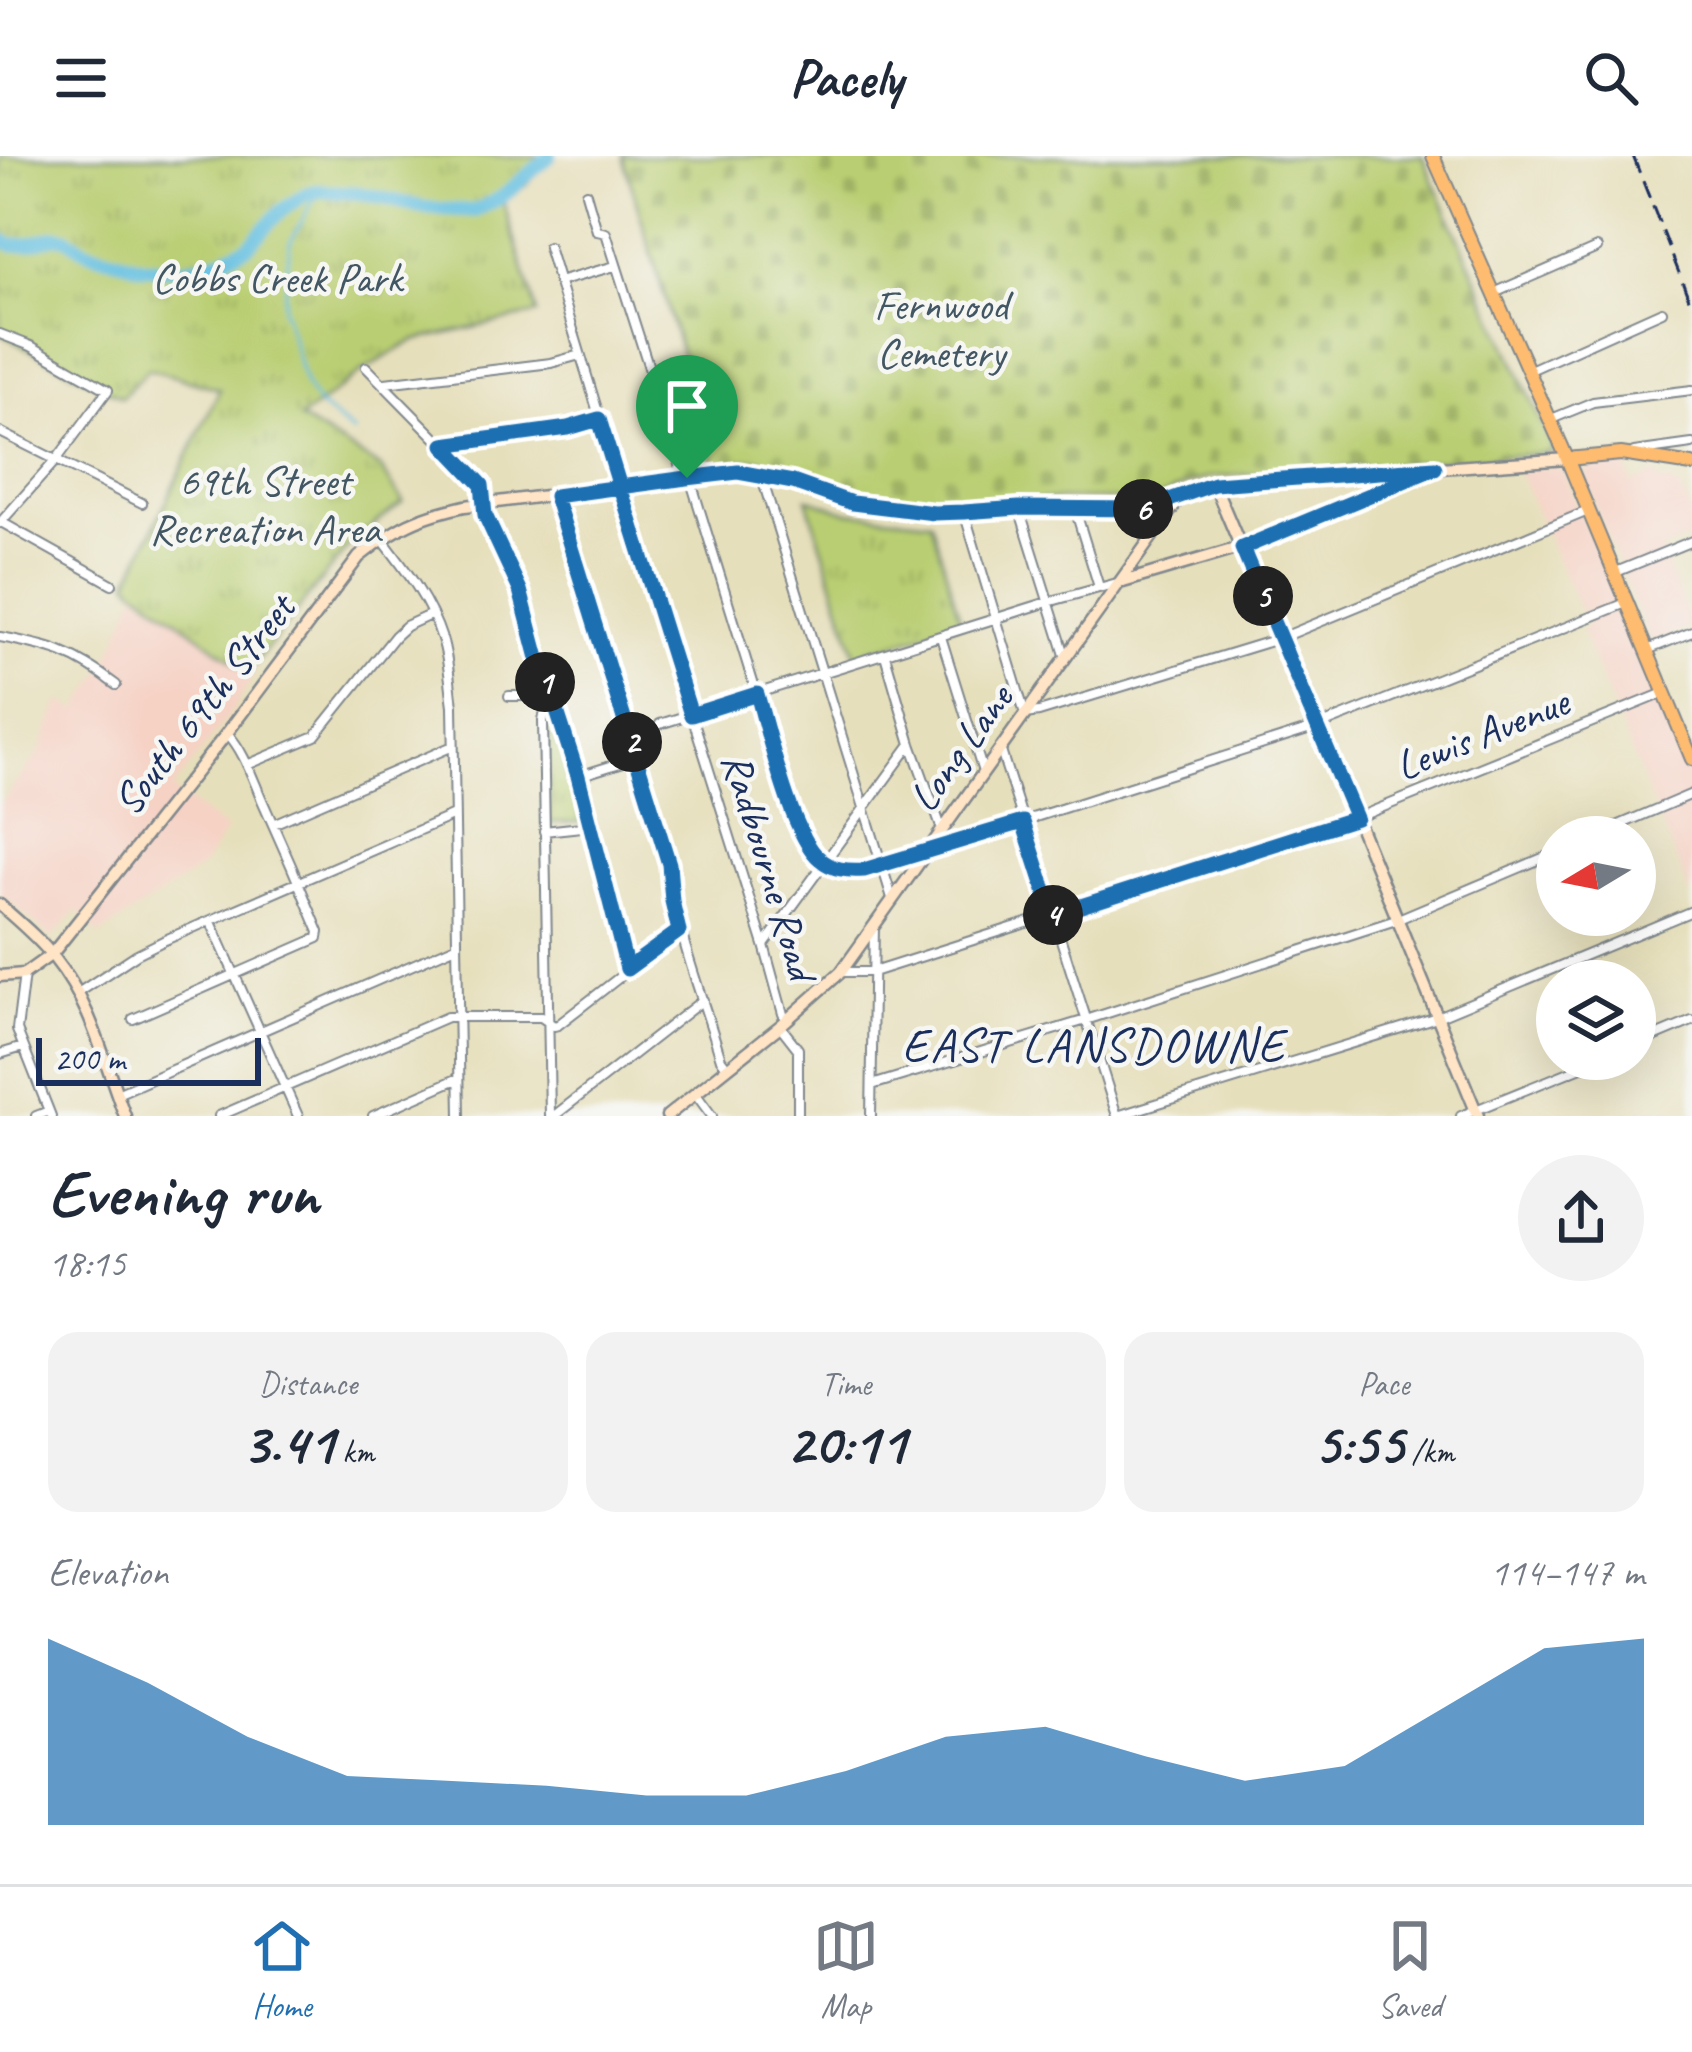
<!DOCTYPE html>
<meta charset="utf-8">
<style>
body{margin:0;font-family:Caveat,sans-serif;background:#f2f2f3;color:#1f2937;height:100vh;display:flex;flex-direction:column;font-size:45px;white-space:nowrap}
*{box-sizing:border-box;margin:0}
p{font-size:39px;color:#747a83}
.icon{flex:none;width:66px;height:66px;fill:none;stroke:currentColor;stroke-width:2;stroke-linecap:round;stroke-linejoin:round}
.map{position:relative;height:960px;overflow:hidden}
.sheet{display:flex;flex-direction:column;background:#fff;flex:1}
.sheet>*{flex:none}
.needle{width:78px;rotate:260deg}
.fabs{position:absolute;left:1536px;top:660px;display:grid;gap:24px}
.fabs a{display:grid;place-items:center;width:120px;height:120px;border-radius:50%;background:#fff;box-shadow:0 12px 48px #0002;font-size:60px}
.scale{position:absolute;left:36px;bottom:30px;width:225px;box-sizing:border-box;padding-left:12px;border:6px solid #1b2f5e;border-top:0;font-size:33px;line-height:42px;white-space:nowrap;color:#1b2f5e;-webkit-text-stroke:9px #f6f6f2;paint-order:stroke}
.pin{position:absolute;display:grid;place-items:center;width:102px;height:102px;color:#fff;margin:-123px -51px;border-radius:50% 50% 50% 0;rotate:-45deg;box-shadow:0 0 12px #0007}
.pin .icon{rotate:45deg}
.km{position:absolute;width:60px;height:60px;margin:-30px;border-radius:50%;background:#222;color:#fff;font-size:33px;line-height:60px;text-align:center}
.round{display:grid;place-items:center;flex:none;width:126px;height:126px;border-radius:63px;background:#f2f2f3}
.overview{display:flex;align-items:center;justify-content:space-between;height:204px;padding:0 48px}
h1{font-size:66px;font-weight:700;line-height:90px}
.figures{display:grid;grid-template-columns:repeat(3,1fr);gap:18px;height:204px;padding:12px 48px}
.figures div{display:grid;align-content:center;border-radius:30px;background:#f2f2f3;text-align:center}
.figures b{font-size:60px;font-weight:700}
.figures small{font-size:33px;font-weight:400}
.figures p{font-size:33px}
.chart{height:336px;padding:24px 48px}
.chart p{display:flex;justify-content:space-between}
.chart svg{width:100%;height:216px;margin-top:12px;fill:#1f6fb2;opacity:.7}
header{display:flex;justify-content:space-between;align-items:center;height:156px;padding:0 48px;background:#fff;font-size:54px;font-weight:700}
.tab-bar{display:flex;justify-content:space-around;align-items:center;height:168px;border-top:3px solid #e0e1e3;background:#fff;font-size:33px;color:#747a83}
.tab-bar a{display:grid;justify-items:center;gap:6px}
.tab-bar .selected{color:#1f6fb2}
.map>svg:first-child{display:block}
</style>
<header><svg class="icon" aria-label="menu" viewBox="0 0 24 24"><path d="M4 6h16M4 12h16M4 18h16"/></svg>Pacely<svg class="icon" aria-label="search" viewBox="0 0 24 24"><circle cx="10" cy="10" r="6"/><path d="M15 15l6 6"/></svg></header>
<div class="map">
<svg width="1692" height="960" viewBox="0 0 1692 960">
<defs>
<pattern id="cemetery-stones" width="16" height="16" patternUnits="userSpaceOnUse" patternTransform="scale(3)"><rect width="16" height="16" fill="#b9ce72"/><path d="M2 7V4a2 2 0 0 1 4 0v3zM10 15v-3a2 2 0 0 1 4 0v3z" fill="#9eb165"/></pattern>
<pattern id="park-tufts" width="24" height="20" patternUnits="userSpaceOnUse" patternTransform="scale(3)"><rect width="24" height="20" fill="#b9ce72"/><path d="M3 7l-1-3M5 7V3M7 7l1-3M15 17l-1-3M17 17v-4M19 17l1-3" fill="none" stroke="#9eb165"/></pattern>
</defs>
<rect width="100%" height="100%" fill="#f6f6f2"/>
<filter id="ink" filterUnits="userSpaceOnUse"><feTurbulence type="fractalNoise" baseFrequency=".00833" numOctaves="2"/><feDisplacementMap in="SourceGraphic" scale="24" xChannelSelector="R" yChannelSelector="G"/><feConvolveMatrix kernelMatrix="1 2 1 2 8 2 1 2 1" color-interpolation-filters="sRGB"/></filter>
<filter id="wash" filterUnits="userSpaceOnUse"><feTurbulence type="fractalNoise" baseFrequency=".004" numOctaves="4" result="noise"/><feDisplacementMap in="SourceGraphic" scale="48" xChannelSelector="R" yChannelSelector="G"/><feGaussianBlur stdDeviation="2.7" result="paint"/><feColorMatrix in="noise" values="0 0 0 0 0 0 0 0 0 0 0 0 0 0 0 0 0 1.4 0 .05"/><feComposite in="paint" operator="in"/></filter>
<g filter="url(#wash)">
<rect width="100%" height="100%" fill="#e6dfbb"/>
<!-- built -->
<path fill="#f6d2c5" d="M 1621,304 L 1632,307 L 1627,314 L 1632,328 L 1655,318 L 1659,326 L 1672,327 L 1682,335 L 1692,360 L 1692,380 L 1661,394 L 1692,471 L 1651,488 L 1584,322 L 1588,313 Z
M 1561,311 L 1692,623 L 1692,742 L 1581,475 L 1587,470 L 1517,312 Z
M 136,437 L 256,516 L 233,554 L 172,634 L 226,674 L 201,712 L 99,779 L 77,754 L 52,782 L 0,737 L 0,648 L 39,597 L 60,545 L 78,554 L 106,510 Z"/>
<!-- cemetery -->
<path fill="url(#cemetery-stones)" stroke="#6a7e68" stroke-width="3" d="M 623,0 L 1422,0 L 1551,288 L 1553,297 L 1212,321 L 1194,326 L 1154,344 L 970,343 L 940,351 L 888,347 L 886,338 L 852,337 L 781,313 L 780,308 L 756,303 L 714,309 Z"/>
<!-- park -->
<path fill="url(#park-tufts)" stroke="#6a7e68" stroke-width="3" d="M 0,0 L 553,0 L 528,27 L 503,45 L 537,158 L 413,185 L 364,214 L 300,263 L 380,311 L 403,346 L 351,387 L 248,516 L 134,431 L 129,424 L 220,233 L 148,213 L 122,241 L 0,178 Z
M 807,342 L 849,356 L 931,365 L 961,466 L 856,500 Z
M 547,565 L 557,565 L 582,666 L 550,667 Z"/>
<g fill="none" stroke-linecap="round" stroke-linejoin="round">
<!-- stream -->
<path stroke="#63bfe1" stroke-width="3" d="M 323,35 L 313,45 L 290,86 L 283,152 L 305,229 L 318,249 L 354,277"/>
<!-- river -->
<path stroke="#63bfe1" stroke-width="14" d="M 0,83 L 13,89 L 28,88 L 55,80 L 67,82 L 87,95 L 143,111 L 184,113 L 221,103 L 248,90 L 281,55 L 306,38 L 317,35 L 359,37 L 426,52 L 475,55 L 502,41 L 550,0"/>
</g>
</g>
<g filter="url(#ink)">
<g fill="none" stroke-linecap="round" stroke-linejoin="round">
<!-- street casing -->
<g stroke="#80878c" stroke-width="12">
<path id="street" d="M 586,37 L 597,75 L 606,77 L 681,312 L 693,332 L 797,669 C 815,711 839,720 882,710 L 1317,571 L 1626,447
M 548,91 L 633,372 L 764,789 L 783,858 L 787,863
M 558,126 L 615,110
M 1494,137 L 1597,92
M 0,178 L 31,190 L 108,234 L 57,303 L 0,367
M 366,211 L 482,329 L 485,359 L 520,433 L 537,490 L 548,540 L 543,565 L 550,960
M 1528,215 L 1662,155
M 385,227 L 551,207 L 580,199
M 1549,264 L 1593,246 L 1692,234
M 0,276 L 142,347
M 446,288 L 567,273 L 599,263
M 1634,296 L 1692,288
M 761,319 L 892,742
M 555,340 L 669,708 C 675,776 702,838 721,903 L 727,911
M 1019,352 L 1066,502
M 1075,353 L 1099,431
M 964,356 L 1025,558 L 1039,556 L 1281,482 L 1588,355
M 1,366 L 112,428
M 382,383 C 406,414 430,445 442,483 C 449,504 450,528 453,550 L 460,960
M 1616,416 L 1692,385
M 0,481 C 50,490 75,497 116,529
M 941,481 L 983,616
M 1647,494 L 1692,476
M 885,499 L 911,588 L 942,674
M 509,540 L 548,540 L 557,555 L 579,620 L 627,813
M 660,568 L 1048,446 L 1117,427
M 1000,592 L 1117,960
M 247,609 L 315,580 L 395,480 L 406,470 L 432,458
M 579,620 L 636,602
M 273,668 L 453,590
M 544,675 L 591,670
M 1591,681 L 1692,638
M 211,766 L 298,960
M 765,788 L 911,588
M 841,816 L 873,816 L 1356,662 L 1664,537
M 24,818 L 17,874 L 51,960
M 78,837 L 137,798 L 165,784 L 454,659
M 133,863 L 318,782 L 319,776 C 301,732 282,688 262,644 C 252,621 244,595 227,577
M 780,870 L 798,893 L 798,960
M 1635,889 L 1692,865
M 0,898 L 23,891
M 872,929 L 1086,864 L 1396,764 L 1557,696
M 695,937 L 712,960
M 117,938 L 456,790
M 36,960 L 49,955
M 219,960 L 447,861 L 541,861 L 554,870 L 558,869 L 679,775
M 373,960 L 459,922
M 554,960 L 703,844
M 871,960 L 874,770
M 1117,960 L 1437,861 L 1692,755
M 1461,960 L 1601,903"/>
</g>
<!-- secondary casing -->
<g stroke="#80878c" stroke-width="15">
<path id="secondary" d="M 1214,328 L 1356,662 L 1478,960
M 1123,426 L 1242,391 L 1421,318
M 0,749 C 19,766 40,783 55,803 C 92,849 104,906 125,960
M 0,820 L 24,818 L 52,798 L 227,577 L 359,401 C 398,370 417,361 465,350 L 738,316 L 793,326 L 852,347 L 934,357 L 1019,352 L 1144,353 L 1171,345 L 1194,333 L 1214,328 L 1567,303
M 667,960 L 780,870 L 841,816 L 1179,343"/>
</g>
<!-- primary casing -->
<g stroke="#80878c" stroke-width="16">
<path id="primary" d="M 1433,0 L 1563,293 L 1692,603
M 1567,303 L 1621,298 L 1692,309"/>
</g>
<!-- street -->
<use href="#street" stroke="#fff" stroke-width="8"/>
<!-- secondary -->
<use href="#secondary" stroke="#ffe4c6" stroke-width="10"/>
<!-- primary -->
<use href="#primary" stroke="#febc70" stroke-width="12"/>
<!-- rail -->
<path stroke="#1b2f5e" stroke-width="3" stroke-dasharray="18 9" stroke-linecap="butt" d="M 1633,0 L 1692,150"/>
</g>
</g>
<g fill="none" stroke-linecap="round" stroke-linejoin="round" filter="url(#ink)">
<!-- route casing -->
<g stroke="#fff" stroke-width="24">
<path id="route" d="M 687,322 L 620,331 L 599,263 L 568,272 L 444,289 L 482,329 L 485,359 L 520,434 L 548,540 L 557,555 L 578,620 L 627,813 L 679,775 L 672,745 L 669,708 L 555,340 L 620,331 L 691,559 L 757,538 C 768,576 792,681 820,703 C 832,714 848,715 864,714 L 1023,666 L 1053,759 L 1356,662 L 1242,392 L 1435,312 L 1214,328 L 1144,353 L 1019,352 L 964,356 L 934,357 L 852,347 L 793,326 L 738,316 L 687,322"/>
</g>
<!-- route -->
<use href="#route" stroke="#1f6fb2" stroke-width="15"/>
</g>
<g text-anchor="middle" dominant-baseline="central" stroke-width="9" stroke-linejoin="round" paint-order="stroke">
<!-- park labels -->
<g font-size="42" fill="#425763" stroke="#f6f6f2">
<text x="277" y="122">Cobbs Creek Park</text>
<text x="941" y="149">Fernwood<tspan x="941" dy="48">Cemetery</tspan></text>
<text x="265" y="325">69th Street<tspan x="265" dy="48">Recreation Area</tspan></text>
</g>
<!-- street labels -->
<g font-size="42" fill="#1b2f5e" stroke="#f6f6f2">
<text transform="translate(204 549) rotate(-52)">South 69th Street</text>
<text transform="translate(1482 578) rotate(-22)">Lewis Avenue</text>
<text transform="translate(961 592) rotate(-54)">Long Lane</text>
<text transform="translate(769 710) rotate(73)">Radbourne Road</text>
</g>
<!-- quarter labels -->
<g font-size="48" letter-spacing="3" fill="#1b2f5e" stroke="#f6f6f2">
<text x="1094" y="889">EAST LANSDOWNE</text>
</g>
</g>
</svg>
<div class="fabs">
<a><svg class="needle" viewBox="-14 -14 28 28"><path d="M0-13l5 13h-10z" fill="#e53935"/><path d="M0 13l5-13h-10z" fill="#747a83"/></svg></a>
<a><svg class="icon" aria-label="layers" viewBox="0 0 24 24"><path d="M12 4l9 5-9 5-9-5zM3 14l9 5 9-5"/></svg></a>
</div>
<div class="scale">200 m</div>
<div class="pin" style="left:687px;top:322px;background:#1e9e55"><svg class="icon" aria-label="arrive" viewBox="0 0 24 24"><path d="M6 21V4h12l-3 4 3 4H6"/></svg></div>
<b class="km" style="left:545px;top:526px">1</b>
<b class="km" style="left:632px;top:586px">2</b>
<b class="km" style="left:1053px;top:759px">4</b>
<b class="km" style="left:1263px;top:440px">5</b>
<b class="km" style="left:1143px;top:353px">6</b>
</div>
<section class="sheet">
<div class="overview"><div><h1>Evening run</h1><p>18:15</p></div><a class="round"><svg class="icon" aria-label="share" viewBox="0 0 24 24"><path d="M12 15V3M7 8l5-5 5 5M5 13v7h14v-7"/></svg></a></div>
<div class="figures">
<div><p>Distance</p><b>3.41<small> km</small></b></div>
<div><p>Time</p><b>20:11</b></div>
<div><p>Pace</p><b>5:55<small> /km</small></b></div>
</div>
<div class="chart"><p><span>Elevation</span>114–147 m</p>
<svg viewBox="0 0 160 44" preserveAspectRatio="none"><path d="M0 44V6L10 15L20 26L30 34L40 35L50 36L60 38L70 38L80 33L90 26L100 24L110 30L120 35L130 32L140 20L150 8L160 6V44z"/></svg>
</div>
</section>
<nav class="tab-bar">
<a class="selected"><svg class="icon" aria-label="home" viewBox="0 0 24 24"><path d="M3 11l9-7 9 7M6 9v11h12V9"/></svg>Home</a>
<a><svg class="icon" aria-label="map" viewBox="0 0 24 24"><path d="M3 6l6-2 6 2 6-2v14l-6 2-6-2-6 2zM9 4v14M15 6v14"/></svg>Map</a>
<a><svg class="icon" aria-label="saved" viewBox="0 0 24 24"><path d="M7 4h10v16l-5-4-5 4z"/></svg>Saved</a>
</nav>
